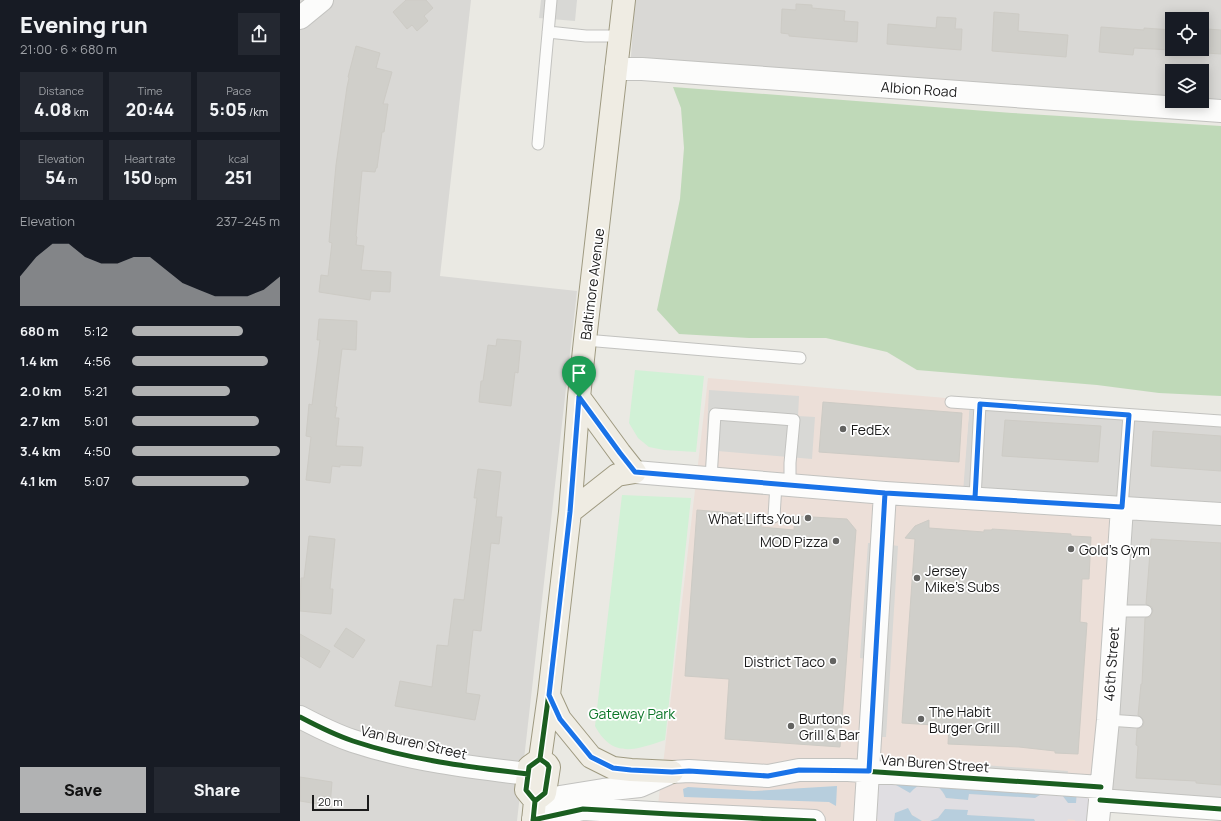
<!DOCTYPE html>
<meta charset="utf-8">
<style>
body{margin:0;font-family:Manrope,sans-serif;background:#242831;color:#f1f3f6;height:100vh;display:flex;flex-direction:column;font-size:15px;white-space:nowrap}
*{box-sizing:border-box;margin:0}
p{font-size:13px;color:#9ea1a6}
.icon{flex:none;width:22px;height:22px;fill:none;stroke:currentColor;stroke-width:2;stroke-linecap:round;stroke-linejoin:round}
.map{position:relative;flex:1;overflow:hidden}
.drawer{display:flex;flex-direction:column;background:#171b24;width:300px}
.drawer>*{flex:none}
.fabs{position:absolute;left:865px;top:12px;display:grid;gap:8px}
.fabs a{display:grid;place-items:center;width:44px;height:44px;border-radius:0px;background:#171b24;box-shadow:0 2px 10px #0003;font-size:20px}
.scale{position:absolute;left:12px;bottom:10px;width:57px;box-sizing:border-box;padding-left:4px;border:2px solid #1b1b1b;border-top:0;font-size:11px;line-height:14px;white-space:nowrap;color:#1b1b1b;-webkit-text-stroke:3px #fff;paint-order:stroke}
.pin{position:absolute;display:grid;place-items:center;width:34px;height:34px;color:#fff;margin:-41px -17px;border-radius:50% 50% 50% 0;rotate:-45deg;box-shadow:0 0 4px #0007}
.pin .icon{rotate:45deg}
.round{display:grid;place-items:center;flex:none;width:42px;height:42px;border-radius:0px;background:#242831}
.head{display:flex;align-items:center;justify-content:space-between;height:68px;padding:0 20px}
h1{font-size:22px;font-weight:800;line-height:30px}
.metrics{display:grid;grid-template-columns:repeat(3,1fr);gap:6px;height:68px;padding:4px 20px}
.metrics div{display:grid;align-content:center;border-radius:0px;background:#242831;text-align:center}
.metrics b{font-size:17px;font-weight:800}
.metrics small{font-size:11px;font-weight:400}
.metrics p{font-size:11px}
.chart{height:112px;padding:8px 20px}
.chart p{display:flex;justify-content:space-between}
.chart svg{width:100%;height:72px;margin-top:4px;fill:#b1b2b3;opacity:.7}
.primary-button{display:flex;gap:8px;margin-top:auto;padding:8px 20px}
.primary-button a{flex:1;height:46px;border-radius:0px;background:#b1b2b3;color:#111;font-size:16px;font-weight:800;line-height:46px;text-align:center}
.primary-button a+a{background:#242831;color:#f1f3f6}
ul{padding:0 20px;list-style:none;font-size:13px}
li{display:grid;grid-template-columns:64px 48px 1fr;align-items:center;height:30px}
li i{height:10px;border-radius:5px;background:#b1b2b3}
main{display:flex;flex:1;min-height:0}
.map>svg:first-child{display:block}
</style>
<main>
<section class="drawer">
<div class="head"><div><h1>Evening run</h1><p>21:00 · 6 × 680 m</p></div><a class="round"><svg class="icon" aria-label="share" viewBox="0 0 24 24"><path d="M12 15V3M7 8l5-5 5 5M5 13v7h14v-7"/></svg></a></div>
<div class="metrics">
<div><p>Distance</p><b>4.08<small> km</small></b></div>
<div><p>Time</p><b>20:44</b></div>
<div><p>Pace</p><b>5:05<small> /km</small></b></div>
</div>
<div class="metrics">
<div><p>Elevation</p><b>54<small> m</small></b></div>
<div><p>Heart rate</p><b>150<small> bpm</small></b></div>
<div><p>kcal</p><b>251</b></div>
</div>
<div class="chart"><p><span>Elevation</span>237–245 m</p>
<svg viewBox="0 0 160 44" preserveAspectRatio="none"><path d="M0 44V26L10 14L20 6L30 6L40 14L50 18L60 18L70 14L80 14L90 22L100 30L110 34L120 38L130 38L140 38L150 34L160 26V44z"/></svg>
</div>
<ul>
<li><b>680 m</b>5:12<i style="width:75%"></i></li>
<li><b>1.4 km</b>4:56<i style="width:92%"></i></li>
<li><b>2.0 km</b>5:21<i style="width:66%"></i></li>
<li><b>2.7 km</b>5:01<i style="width:86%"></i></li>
<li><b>3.4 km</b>4:50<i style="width:100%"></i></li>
<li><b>4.1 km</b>5:07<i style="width:79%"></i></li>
</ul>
<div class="primary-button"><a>Save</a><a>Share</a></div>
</section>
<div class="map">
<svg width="921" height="821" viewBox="0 0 921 821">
<rect width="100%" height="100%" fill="#eae9e3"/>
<!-- residential -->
<path fill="#d9d8d5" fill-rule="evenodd" d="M 0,0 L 171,0 L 140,276 L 277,291 L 217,821 L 0,821 Z
M 335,0 L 921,0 L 921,111 L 330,70 ZM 872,19 L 902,19 L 902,49 L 872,49 ZM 872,71 L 902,71 L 902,101 L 872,101 Z
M 670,400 L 921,417 L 921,801 L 794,790 L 661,506 Z"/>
<!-- commercial -->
<path fill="#ecdfd8" d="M 408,378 L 670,400 L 662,506 L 811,515 L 791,821 L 356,821 L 365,748 Z"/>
<!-- forest -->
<path fill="#bfd9b8" d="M 373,87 L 712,113 L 921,126 L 921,396 L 859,393 L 797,385 L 617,370 L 587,352 L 526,338 L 449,338 L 379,334 L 357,310 L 380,199 L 384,148 L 381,108 Z"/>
<!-- park -->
<path fill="#d1f1d6" d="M 335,370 L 404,376 L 396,452 L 364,450 L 349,447 L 338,438 L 329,423 Z
M 322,495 L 391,498 L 365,740 C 335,750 313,759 295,726 Z"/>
<!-- parking -->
<path fill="#d8d8d5" d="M 241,0 L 277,0 L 275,21 L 239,18 Z
M 409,390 L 499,396 L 498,416 L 515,417 L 512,459 L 406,450 Z
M 568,543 L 574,543 L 566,659 L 560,658 Z
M 592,545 L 598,546 L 586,737 L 579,737 Z
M 613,760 L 768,771 L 767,777 L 613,767 Z"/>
<!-- plaza -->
<path fill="#e0dee2" d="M 582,777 L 615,787 L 623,783 L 637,785 L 642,790 L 646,798 L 668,800 L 669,794 L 735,798 L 745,792 L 762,795 L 768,803 L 776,803 L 777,792 L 785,794 L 791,802 L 790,821 L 775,821 L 775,820 L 768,819 L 767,821 L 735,821 L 734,819 L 667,815 L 667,810 L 645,809 L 638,818 L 630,821 L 618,820 L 610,812 L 595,813 L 594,821 L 579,821 L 574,815 L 576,783 Z"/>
<!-- water -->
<path fill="#b7cedd" d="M 597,777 L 777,792 L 776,803 L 768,803 L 762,795 L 745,792 L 735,798 L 669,794 L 668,800 L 646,798 C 639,780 621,779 610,793 L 596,785 Z
M 537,786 L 536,806 L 529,802 L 384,797 L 383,789 L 388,787 L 454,791 Z
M 608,808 L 612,815 L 622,821 L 594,821 L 595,813 Z
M 645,809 L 668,810 L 667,815 L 734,819 L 735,821 L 630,821 L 638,818 Z"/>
<!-- building -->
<path fill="#d0cfca" stroke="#cdcbc5" d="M 106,0 L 126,0 L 133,8 L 124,16 L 128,21 L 117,31 L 112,25 L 107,29 L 93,12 Z
M 496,4 L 512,5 L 512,8 L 545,11 L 544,21 L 558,22 L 557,42 L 489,36 L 489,34 L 481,33 L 482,9 L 496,10 Z
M 694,12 L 719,14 L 718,31 L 768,35 L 766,57 L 692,51 Z
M 637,17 L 656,18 L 655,29 L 662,29 L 661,50 L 587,44 L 588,24 L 636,28 Z
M 801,27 L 844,30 L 844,28 L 872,30 L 872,50 L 834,48 L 833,55 L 799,52 Z
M 907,29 L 921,30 L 921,54 L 906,53 Z
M 56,46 L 80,53 L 76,68 L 92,72 L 83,104 L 88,104 L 84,132 L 82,132 L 77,168 L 76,168 L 75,172 L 62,171 L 56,236 L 57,237 L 56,245 L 64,246 L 61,270 L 91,272 L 90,292 L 71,291 L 70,300 L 19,292 L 21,275 L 28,276 L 32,243 L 29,242 L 36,165 L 47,87 L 49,78 L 48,77 Z
M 19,319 L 57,321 L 56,350 L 42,349 L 35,407 L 37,407 L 35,418 L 39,418 L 36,446 L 63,447 L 61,466 L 40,465 L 40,467 L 32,466 L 30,483 L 6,480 L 11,437 L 6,436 L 9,404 L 12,405 L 20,340 L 17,340 Z
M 197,339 L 221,341 L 218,373 L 215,372 L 211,406 L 179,402 L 181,381 L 183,381 L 188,345 L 196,346 Z
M 523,402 L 662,413 L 659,462 L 519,452 Z
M 705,420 L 801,426 L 798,462 L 702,456 Z
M 853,431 L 921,436 L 921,471 L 851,466 Z
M 178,469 L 201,472 L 196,517 L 202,517 L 199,544 L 191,543 L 181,631 L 173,630 L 166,693 L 180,695 L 175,720 L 95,706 L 100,681 L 132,687 L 137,645 L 148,646 L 154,599 L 164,600 L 177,498 L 174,498 Z
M 397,510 L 462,515 L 461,527 L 494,530 L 495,516 L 547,519 L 556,530 L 540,747 L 425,739 L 429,679 L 385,676 Z
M 629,520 L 629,528 L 684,532 L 684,530 L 692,530 L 692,529 L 771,534 L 771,536 L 791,537 L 789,579 L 782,579 L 780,622 L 787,623 L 778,754 L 755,753 L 755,751 L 719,747 L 648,744 L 649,726 L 602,723 L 615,539 L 605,538 L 615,526 Z
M 9,536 L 35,539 L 30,589 L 33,589 L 31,614 L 0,611 L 1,578 L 4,578 Z
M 851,539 L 921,543 L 921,785 L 896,783 L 896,781 L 836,778 L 838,746 L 836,745 L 837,729 L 843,726 L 844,722 L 843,719 L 838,715 L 841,684 L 842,684 L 845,618 L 850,617 L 853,611 L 852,607 L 846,604 Z
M 46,628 L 65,640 L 53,658 L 34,646 Z
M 0,634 L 30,651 L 20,668 L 0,656 Z
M 0,777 L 32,782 L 30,806 L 0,801 Z"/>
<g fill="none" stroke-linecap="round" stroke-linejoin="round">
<!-- lane casing -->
<g stroke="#c2c2bf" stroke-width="13">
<path id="lane" d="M 248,32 L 286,36 L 320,36
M 238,144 L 251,0
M 285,340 L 500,358
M 651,402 L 921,421
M 411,478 L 415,414 L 494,420 L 490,463 L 490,486
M 675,498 L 680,404
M 822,507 L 829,415
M 474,517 L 476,484
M 815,611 L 846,611
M 808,720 L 837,722"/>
</g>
<!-- street casing -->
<g stroke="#c2c2bf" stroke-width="24">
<path id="street" d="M 0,18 L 22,0
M 316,69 L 342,69 L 921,111
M 335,472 L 585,493 L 921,514
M 0,717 C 17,726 35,735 53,741 C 110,760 169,767 228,774
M 800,800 L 921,809
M 235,801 L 303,790 L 340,786 L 372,772 L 389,771 L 468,776 L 499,770 L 548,770 L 801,787
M 233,820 L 283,809 L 370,814 L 514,821
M 565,821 L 585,493
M 798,821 L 808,720 L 822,507"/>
</g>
<!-- primary casing -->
<g stroke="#9f9a81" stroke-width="24">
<path id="primary" d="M 270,512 L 317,475 L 335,472 L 320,453 L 279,397
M 249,695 L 260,719 L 291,757 L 313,768 L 331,770 L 372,772
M 235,801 L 226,790 L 229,767 L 240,759 L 249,695 L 270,512 L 279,397 L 285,340 L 324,0
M 233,821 L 235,801 L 245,793 L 249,767 L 247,764 L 240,759"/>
</g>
<!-- lane -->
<use href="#lane" stroke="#fcfcfb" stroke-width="11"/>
<!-- street -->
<use href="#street" stroke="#fcfcfb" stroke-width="22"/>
<!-- primary -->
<use href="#primary" stroke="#efece3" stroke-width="22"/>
<!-- cycleway casing -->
<g stroke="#fff" stroke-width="8">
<path id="cycleway" d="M 0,717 C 17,726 35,735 53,741 C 110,760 169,767 228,774
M 372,772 L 389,771 L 468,776 L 499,770 L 548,770 L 801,787
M 800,800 L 921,809
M 235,801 L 226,790 L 229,767 L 240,759 C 257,639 270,518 279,397
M 233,820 L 283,809 L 370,814 L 514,821
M 233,821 L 235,801 L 245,793 L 249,767 L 247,764 L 240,759"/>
</g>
<!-- cycleway -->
<use href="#cycleway" stroke="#1b5e20" stroke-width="5"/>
</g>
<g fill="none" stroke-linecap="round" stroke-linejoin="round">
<!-- route casing -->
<g stroke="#fff" stroke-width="8">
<path id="route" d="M 279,397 L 270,512 L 249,695 L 260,719 L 291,757 L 313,768 L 331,770 L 372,772 L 389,771 L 468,776 L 499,770 L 569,771 L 585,493 L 822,507 L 829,415 L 680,404 L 675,498 L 585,493 L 335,472 L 320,453 L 279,397"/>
</g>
<!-- route -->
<use href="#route" stroke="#1a73e8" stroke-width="5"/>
</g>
<!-- markers -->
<g fill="#636361" stroke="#fff" stroke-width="1.5">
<circle cx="543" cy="429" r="4"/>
<circle cx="508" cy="518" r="4"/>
<circle cx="536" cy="541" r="4"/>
<circle cx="771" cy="549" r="4"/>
<circle cx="617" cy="578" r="4"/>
<circle cx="533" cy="661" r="4"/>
<circle cx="621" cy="719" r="4"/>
<circle cx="491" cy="726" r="4"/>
</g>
<g text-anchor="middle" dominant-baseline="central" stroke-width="3.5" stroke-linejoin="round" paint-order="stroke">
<!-- street labels -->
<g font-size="14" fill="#1b1b1b" stroke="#fff">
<text transform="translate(619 89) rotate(4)">Albion Road</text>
<text transform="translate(292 284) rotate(-83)">Baltimore Avenue</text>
<text transform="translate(811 664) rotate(-86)">46th Street</text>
<text transform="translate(114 742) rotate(13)">Van Buren Street</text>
<text transform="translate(635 763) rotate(4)">Van Buren Street</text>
</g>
<!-- poi labels -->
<g font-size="14" fill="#1b1b1b" stroke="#fff" text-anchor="start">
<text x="551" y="429">FedEx</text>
<text x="500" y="518" text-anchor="end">What Lifts You</text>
<text x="528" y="541" text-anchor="end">MOD Pizza</text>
<text x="779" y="549">Gold's Gym</text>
<text x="625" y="570">Jersey<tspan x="625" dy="16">Mike's Subs</tspan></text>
<text x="525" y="661" text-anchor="end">District Taco</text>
<text x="629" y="711">The Habit<tspan x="629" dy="16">Burger Grill</tspan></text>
<text x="499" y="718">Burtons<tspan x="499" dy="16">Grill &amp; Bar</tspan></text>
</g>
<!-- park labels -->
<g font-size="14" fill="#0c7628" stroke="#fff">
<text x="332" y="713">Gateway Park</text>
</g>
</g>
</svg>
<div class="fabs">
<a><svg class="icon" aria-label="locate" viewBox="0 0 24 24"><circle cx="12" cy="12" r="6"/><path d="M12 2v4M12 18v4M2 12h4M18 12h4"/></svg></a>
<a><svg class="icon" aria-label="layers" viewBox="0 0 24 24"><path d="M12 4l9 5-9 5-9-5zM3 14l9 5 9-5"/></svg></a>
</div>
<div class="scale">20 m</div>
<div class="pin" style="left:279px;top:397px;background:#1e9e55"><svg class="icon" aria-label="arrive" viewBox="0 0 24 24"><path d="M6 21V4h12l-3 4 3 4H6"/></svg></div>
</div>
</main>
